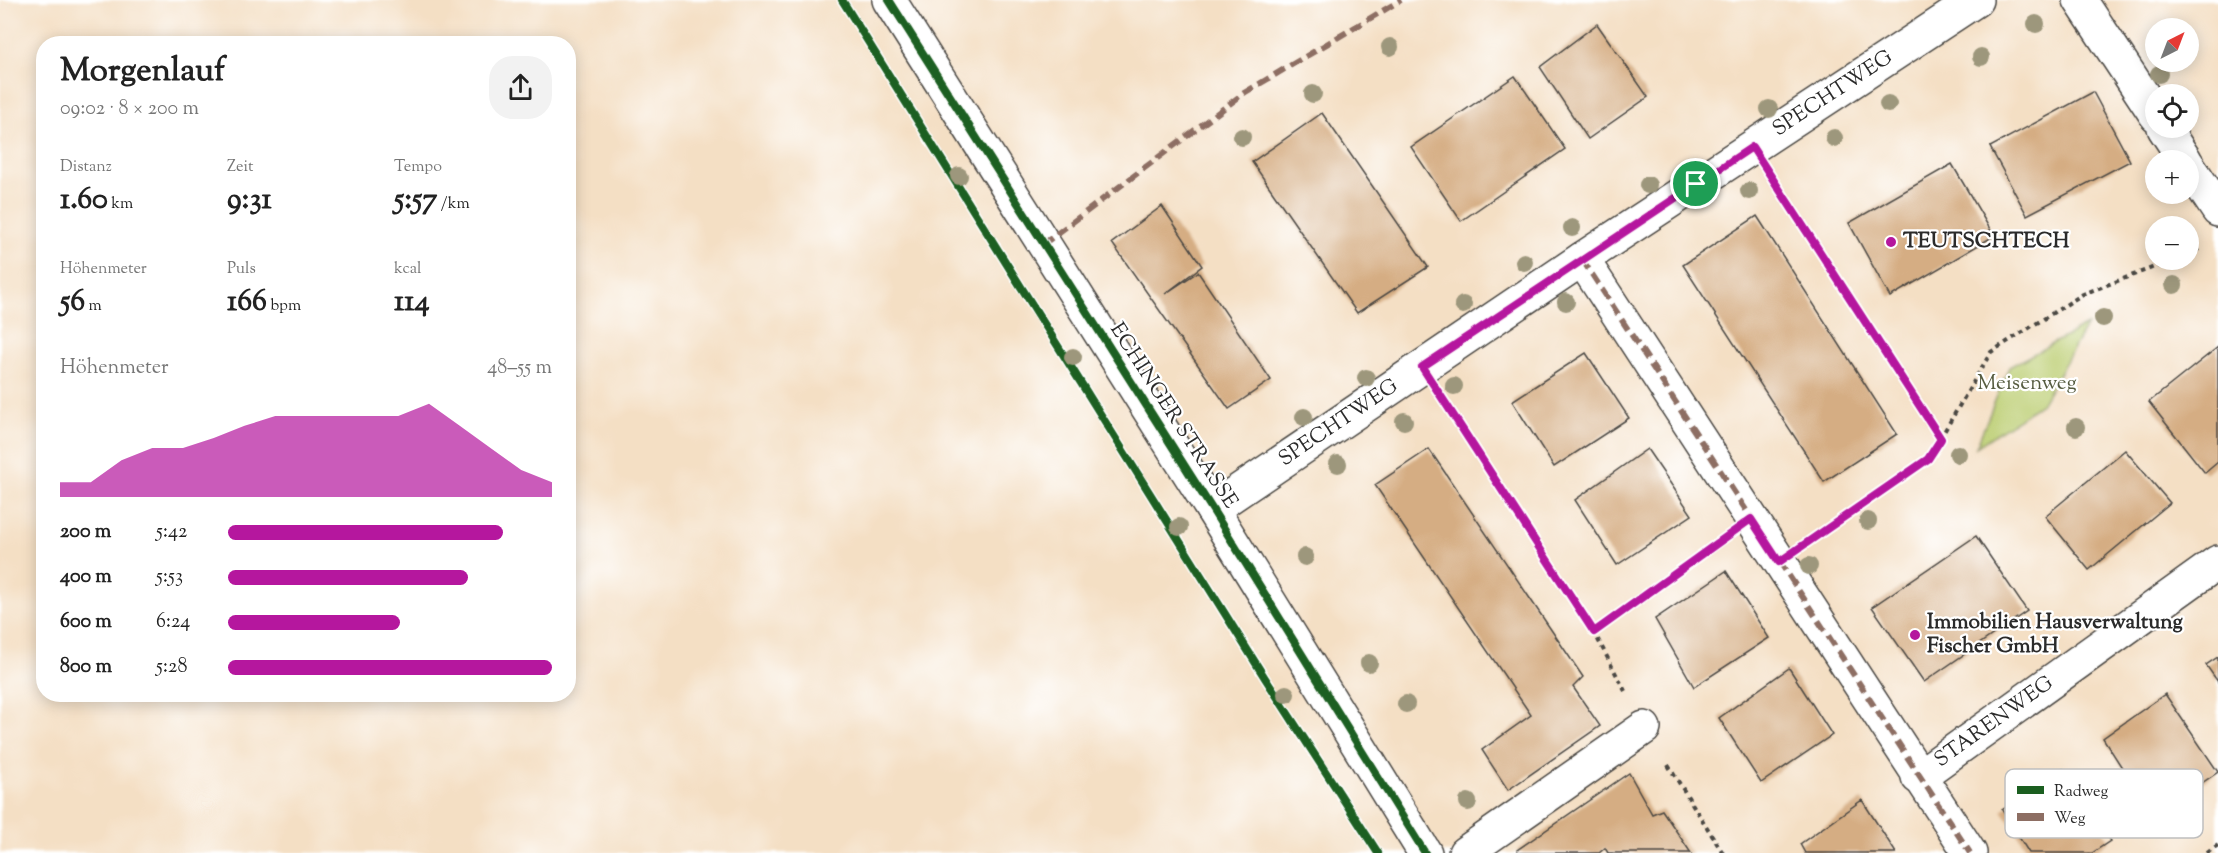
<!DOCTYPE html>
<html lang="de">
<meta charset="utf-8">
<style>
body{margin:0;font-family:"Sorts Mill Goudy",serif;background:#f2f2f2;color:#222;height:100vh;display:flex;flex-direction:column;font-size:22px;white-space:nowrap}
*{box-sizing:border-box;margin:0}
p{font-size:20px;color:#767676}
.icon{flex:none;width:33px;height:33px;fill:none;stroke:currentColor;stroke-width:2;stroke-linecap:round;stroke-linejoin:round}
.map{position:relative;flex:1;overflow:hidden}
.drawer{position:absolute;left:36px;top:36px;width:540px;height:666px;display:flex;flex-direction:column;background:#fff;border-radius:24px;box-shadow:0 3px 15px #0003}
.drawer>*{flex:none}
.needle{width:39px;rotate:42deg}
.controls{position:absolute;left:2145px;top:18px;display:grid;gap:12px}
.controls a{display:grid;place-items:center;width:54px;height:54px;border-radius:50%;background:#fff;box-shadow:0 3px 15px #0003;font-size:30px}
.pin{position:absolute;display:grid;place-items:center;width:51px;height:51px;color:#fff;margin:-26px;border:3px solid #fff;border-radius:50%;box-shadow:0 2px 6px #0007}
.round{display:grid;place-items:center;flex:none;width:63px;height:63px;border-radius:24px;background:#f2f2f2}
.headline{display:flex;align-items:center;justify-content:space-between;height:102px;padding:0 24px}
h1{font-size:33px;font-weight:800;line-height:45px}
.metrics{display:grid;grid-template-columns:repeat(3,1fr);gap:9px;height:102px;padding:6px 24px}
.metrics div{display:grid;align-content:center}
.metrics b{font-size:30px;font-weight:800}
.metrics small{font-size:16px;font-weight:400}
.metrics p{font-size:16px}
.chart{height:168px;padding:12px 24px}
.chart p{display:flex;justify-content:space-between}
.chart svg{width:100%;height:108px;margin-top:6px;fill:#b5179e;opacity:.7}
ul{padding:0 24px;list-style:none;font-size:20px}
li{display:grid;grid-template-columns:96px 72px 1fr;align-items:center;height:45px}
li i{height:15px;border-radius:8px;background:#b5179e}
.map>svg:first-child{display:block}
</style>
<div class="map">
<svg width="2218" height="853" viewBox="0 0 2218 853">
<rect width="100%" height="100%" fill="#fff"/>
<filter id="ink" filterUnits="userSpaceOnUse"><feTurbulence type="fractalNoise" baseFrequency=".0167" numOctaves="2"/><feDisplacementMap in="SourceGraphic" scale="12" xChannelSelector="R" yChannelSelector="G"/><feConvolveMatrix kernelMatrix="1 2 1 2 8 2 1 2 1" color-interpolation-filters="sRGB"/></filter>
<filter id="wash" filterUnits="userSpaceOnUse"><feTurbulence type="fractalNoise" baseFrequency=".008" numOctaves="4" result="noise"/><feDisplacementMap in="SourceGraphic" scale="24" xChannelSelector="R" yChannelSelector="G"/><feGaussianBlur stdDeviation="1.35" result="paint"/><feColorMatrix in="noise" values="0 0 0 0 0 0 0 0 0 0 0 0 0 0 0 0 0 1.4 0 .05"/><feComposite in="paint" operator="in"/></filter>
<g filter="url(#wash)">
<rect width="100%" height="100%" fill="#f4dfc4"/>
<!-- green -->
<path fill="#bcce72" stroke="#747c4e" stroke-width="1.5" d="M 2087,325 L 2042,403 L 1976,447 L 2009,367 Z"/>
<g id="blocks">
<!-- building -->
<path fill="#d5ad83" d="M 1597,24 L 1648,97 L 1588,139 L 1540,67 Z
M 1515,76 L 1565,149 L 1461,221 L 1411,147 Z
M 2093,92 L 2130,161 L 2027,215 L 1990,147 Z
M 1322,113 L 1428,267 L 1357,313 L 1252,162 Z
M 1952,164 L 1994,236 L 1890,297 L 1849,223 Z
M 1162,206 L 1202,266 L 1165,294 L 1198,272 L 1271,380 L 1229,409 L 1112,243 Z
M 1757,216 L 1897,434 L 1824,482 L 1683,265 Z
M 2218,347 L 2218,462 L 2205,473 L 2149,402 Z
M 1586,353 L 1629,418 L 1554,467 L 1512,401 Z
M 1429,449 L 1583,677 L 1573,687 L 1600,726 L 1508,790 L 1482,750 L 1531,715 L 1375,485 Z
M 1647,449 L 1692,515 L 1617,565 L 1575,500 Z
M 2125,450 L 2170,503 L 2089,570 L 2045,516 Z
M 1976,536 L 2027,611 L 1924,682 L 1872,607 Z
M 1726,571 L 1769,638 L 1694,687 L 1655,619 Z
M 2218,657 L 2218,682 L 2206,665 Z
M 1789,668 L 1832,735 L 1761,783 L 1719,718 Z
M 2165,694 L 2218,772 L 2153,816 L 2103,738 Z
M 2063,769 L 2110,841 L 2092,853 L 2029,853 L 2002,810 Z
M 1629,773 L 1652,814 L 1662,810 L 1691,853 L 1608,853 L 1605,848 L 1599,853 L 1519,853 L 1517,850 Z
M 1862,800 L 1896,853 L 1805,853 L 1800,844 Z"/>
</g>
</g>
<g filter="url(#ink)">
<use href="#blocks" fill-opacity="0" stroke="#494642" stroke-width="1.5"/>
<g fill="none" stroke-linecap="round" stroke-linejoin="round">
<!-- minor casing -->
<g stroke="#494642" stroke-width="36">
<g id="minor">
<path d="M 889,0 L 1212,509 L 1425,853"/>
<path d="M 2080,0 L 2156,115"/>
<path d="M 2164,128 L 2185,160"/>
<path d="M 2188,165 L 2218,210"/>
<path d="M 1582,259 L 1970,853"/>
<path id="s1" d="M 1212,509 L 1582,259 L 1976,0"/>
<path id="s2" d="M 1918,777 L 2218,562"/>
<path d="M 1465,853 L 1644,728"/>
</g>
</g>
<!-- path -->
<path stroke="#494642" stroke-width="4" stroke-dasharray="4.5 4.5" stroke-linecap="butt" d="M 1775,183 L 1941,439
M 2188,253 L 2199,249
M 1446,404 L 1594,632
M 1814,537 L 1928,459 L 1991,352 L 2083,294 L 2173,260
M 1625,691 L 1594,632 L 1717,544
M 1668,765 L 1723,853
M 2207,853 L 2218,845"/>
<!-- minor -->
<use href="#minor" stroke="#fff" stroke-width="33"/>
<!-- quiet -->
<path stroke="#8d6e63" stroke-width="6" stroke-dasharray="12 6" stroke-linecap="butt" d="M 1042,245 L 1244,93 L 1401,0
M 1582,259 L 1970,853"/>
<!-- cycleway casing -->
<g stroke="#fff" stroke-width="11">
<path id="cycleway" d="M 842,0 L 1265,678 L 1378,853
M 889,0 L 1212,509 L 1425,853"/>
</g>
<!-- cycleway -->
<use href="#cycleway" stroke="#1b5e20" stroke-width="8"/>
</g>
<!-- trees -->
<g fill="#9d977b">
<circle cx="2036" cy="24" r="9"/>
<circle cx="1390" cy="47" r="9"/>
<circle cx="1981" cy="57" r="9"/>
<circle cx="2159" cy="74" r="9"/>
<circle cx="1313" cy="94" r="9"/>
<circle cx="1888" cy="104" r="9"/>
<circle cx="1769" cy="109" r="9"/>
<circle cx="1242" cy="137" r="9"/>
<circle cx="1834" cy="138" r="9"/>
<circle cx="959" cy="176" r="9"/>
<circle cx="1648" cy="185" r="9"/>
<circle cx="1749" cy="191" r="9"/>
<circle cx="1572" cy="228" r="9"/>
<circle cx="1524" cy="262" r="9"/>
<circle cx="2174" cy="285" r="9"/>
<circle cx="1566" cy="302" r="9"/>
<circle cx="1463" cy="305" r="9"/>
<circle cx="2103" cy="318" r="9"/>
<circle cx="1073" cy="357" r="9"/>
<circle cx="1366" cy="378" r="9"/>
<circle cx="1454" cy="386" r="9"/>
<circle cx="1304" cy="417" r="9"/>
<circle cx="1404" cy="421" r="9"/>
<circle cx="2076" cy="427" r="9"/>
<circle cx="1958" cy="454" r="9"/>
<circle cx="1338" cy="464" r="9"/>
<circle cx="1868" cy="521" r="9"/>
<circle cx="1179" cy="527" r="9"/>
<circle cx="1305" cy="557" r="9"/>
<circle cx="1809" cy="566" r="9"/>
<circle cx="1369" cy="663" r="9"/>
<circle cx="1286" cy="694" r="9"/>
<circle cx="1406" cy="704" r="9"/>
<circle cx="1468" cy="802" r="9"/>
</g>
</g>
<g fill="none" stroke-linecap="round" stroke-linejoin="round" filter="url(#ink)">
<!-- route casing -->
<g stroke="#fff" stroke-width="12">
<path id="route" d="M 1752,147 L 1941,439 L 1928,459 L 1779,562 L 1751,519 L 1594,632 L 1422,367 Z"/>
</g>
<!-- route -->
<use href="#route" stroke="#b5179e" stroke-width="8"/>
</g>
<!-- markers -->
<g fill="#b5179e" stroke="#fff" stroke-width="2">
<circle cx="1891" cy="242" r="6"/>
<circle cx="1915" cy="635" r="6"/>
</g>
<g text-anchor="middle" dominant-baseline="central" stroke-width="4.5" stroke-linejoin="round" paint-order="stroke">
<!-- street labels -->
<g font-size="21" fill="#2b2b2b" stroke="#fff">
<text stroke="none"><textPath href="#s1" startOffset="747">SPECHTWEG</textPath></text>
<text transform="translate(1173 416) rotate(57)">ECHINGER STRASSE</text>
<text stroke="none"><textPath href="#s1" startOffset="153">SPECHTWEG</textPath></text>
<text stroke="none"><textPath href="#s2" startOffset="94">STARENWEG</textPath></text>
</g>
<!-- poi labels -->
<g font-size="21" font-weight="bold" fill="#2b2b2b" stroke="#fff" text-anchor="start">
<text x="1903" y="242">TEUTSCHTECH</text>
<text x="1927" y="623">Immobilien Hausverwaltung<tspan x="1927" dy="24">Fischer GmbH</tspan></text>
</g>
<!-- park labels -->
<g font-size="21" fill="#565c40" stroke="#fff">
<text x="2027" y="384">Meisenweg</text>
</g>
</g>
<!-- legend -->
<rect x="2005" y="769" width="198" height="69" rx="9" fill="#fff" stroke="#bfbfbf" stroke-width="1.5"/>
<rect x="2017" y="786" width="27" height="8" fill="#1b5e20"/>
<rect x="2017" y="813" width="27" height="8" fill="#8d6e63"/>
<g font-size="16" fill="#2b2b2b">
<text x="2054" y="796">Radweg</text>
<text x="2054" y="823">Weg</text>
</g>
</svg>
<div class="controls">
<a><svg class="needle" viewBox="-14 -14 28 28"><path d="M0-13l5 13h-10z" fill="#e53935"/><path d="M0 13l5-13h-10z" fill="#767676"/></svg></a>
<a><svg class="icon" aria-label="locate" viewBox="0 0 24 24"><circle cx="12" cy="12" r="6"/><path d="M12 2v4M12 18v4M2 12h4M18 12h4"/></svg></a>
<a>+</a>
<a>−</a>
</div>
<div class="pin" style="left:1696px;top:184px;background:#1e9e55"><svg class="icon" aria-label="arrive" viewBox="0 0 24 24"><path d="M6 21V4h12l-3 4 3 4H6"/></svg></div>
<section class="drawer">
<div class="headline"><div><h1>Morgenlauf</h1><p>09:02 · 8 × 200 m</p></div><a class="round"><svg class="icon" aria-label="share" viewBox="0 0 24 24"><path d="M12 15V3M7 8l5-5 5 5M5 13v7h14v-7"/></svg></a></div>
<div class="metrics">
<div><p>Distanz</p><b>1.60<small> km</small></b></div>
<div><p>Zeit</p><b>9:31</b></div>
<div><p>Tempo</p><b>5:57<small> /km</small></b></div>
</div>
<div class="metrics">
<div><p>Höhenmeter</p><b>56<small> m</small></b></div>
<div><p>Puls</p><b>166<small> bpm</small></b></div>
<div><p>kcal</p><b>114</b></div>
</div>
<div class="chart"><p><span>Höhenmeter</span>48–55 m</p>
<svg viewBox="0 0 160 44" preserveAspectRatio="none"><path d="M0 44V38L10 38L20 29L30 24L40 24L50 20L60 15L70 11L80 11L90 11L100 11L110 11L120 6L130 15L140 24L150 33L160 38V44z"/></svg>
</div>
<ul>
<li><b>200 m</b>5:42<i style="width:85%"></i></li>
<li><b>400 m</b>5:53<i style="width:74%"></i></li>
<li><b>600 m</b>6:24<i style="width:53%"></i></li>
<li><b>800 m</b>5:28<i style="width:100%"></i></li>
</ul>
</section>
</div>
